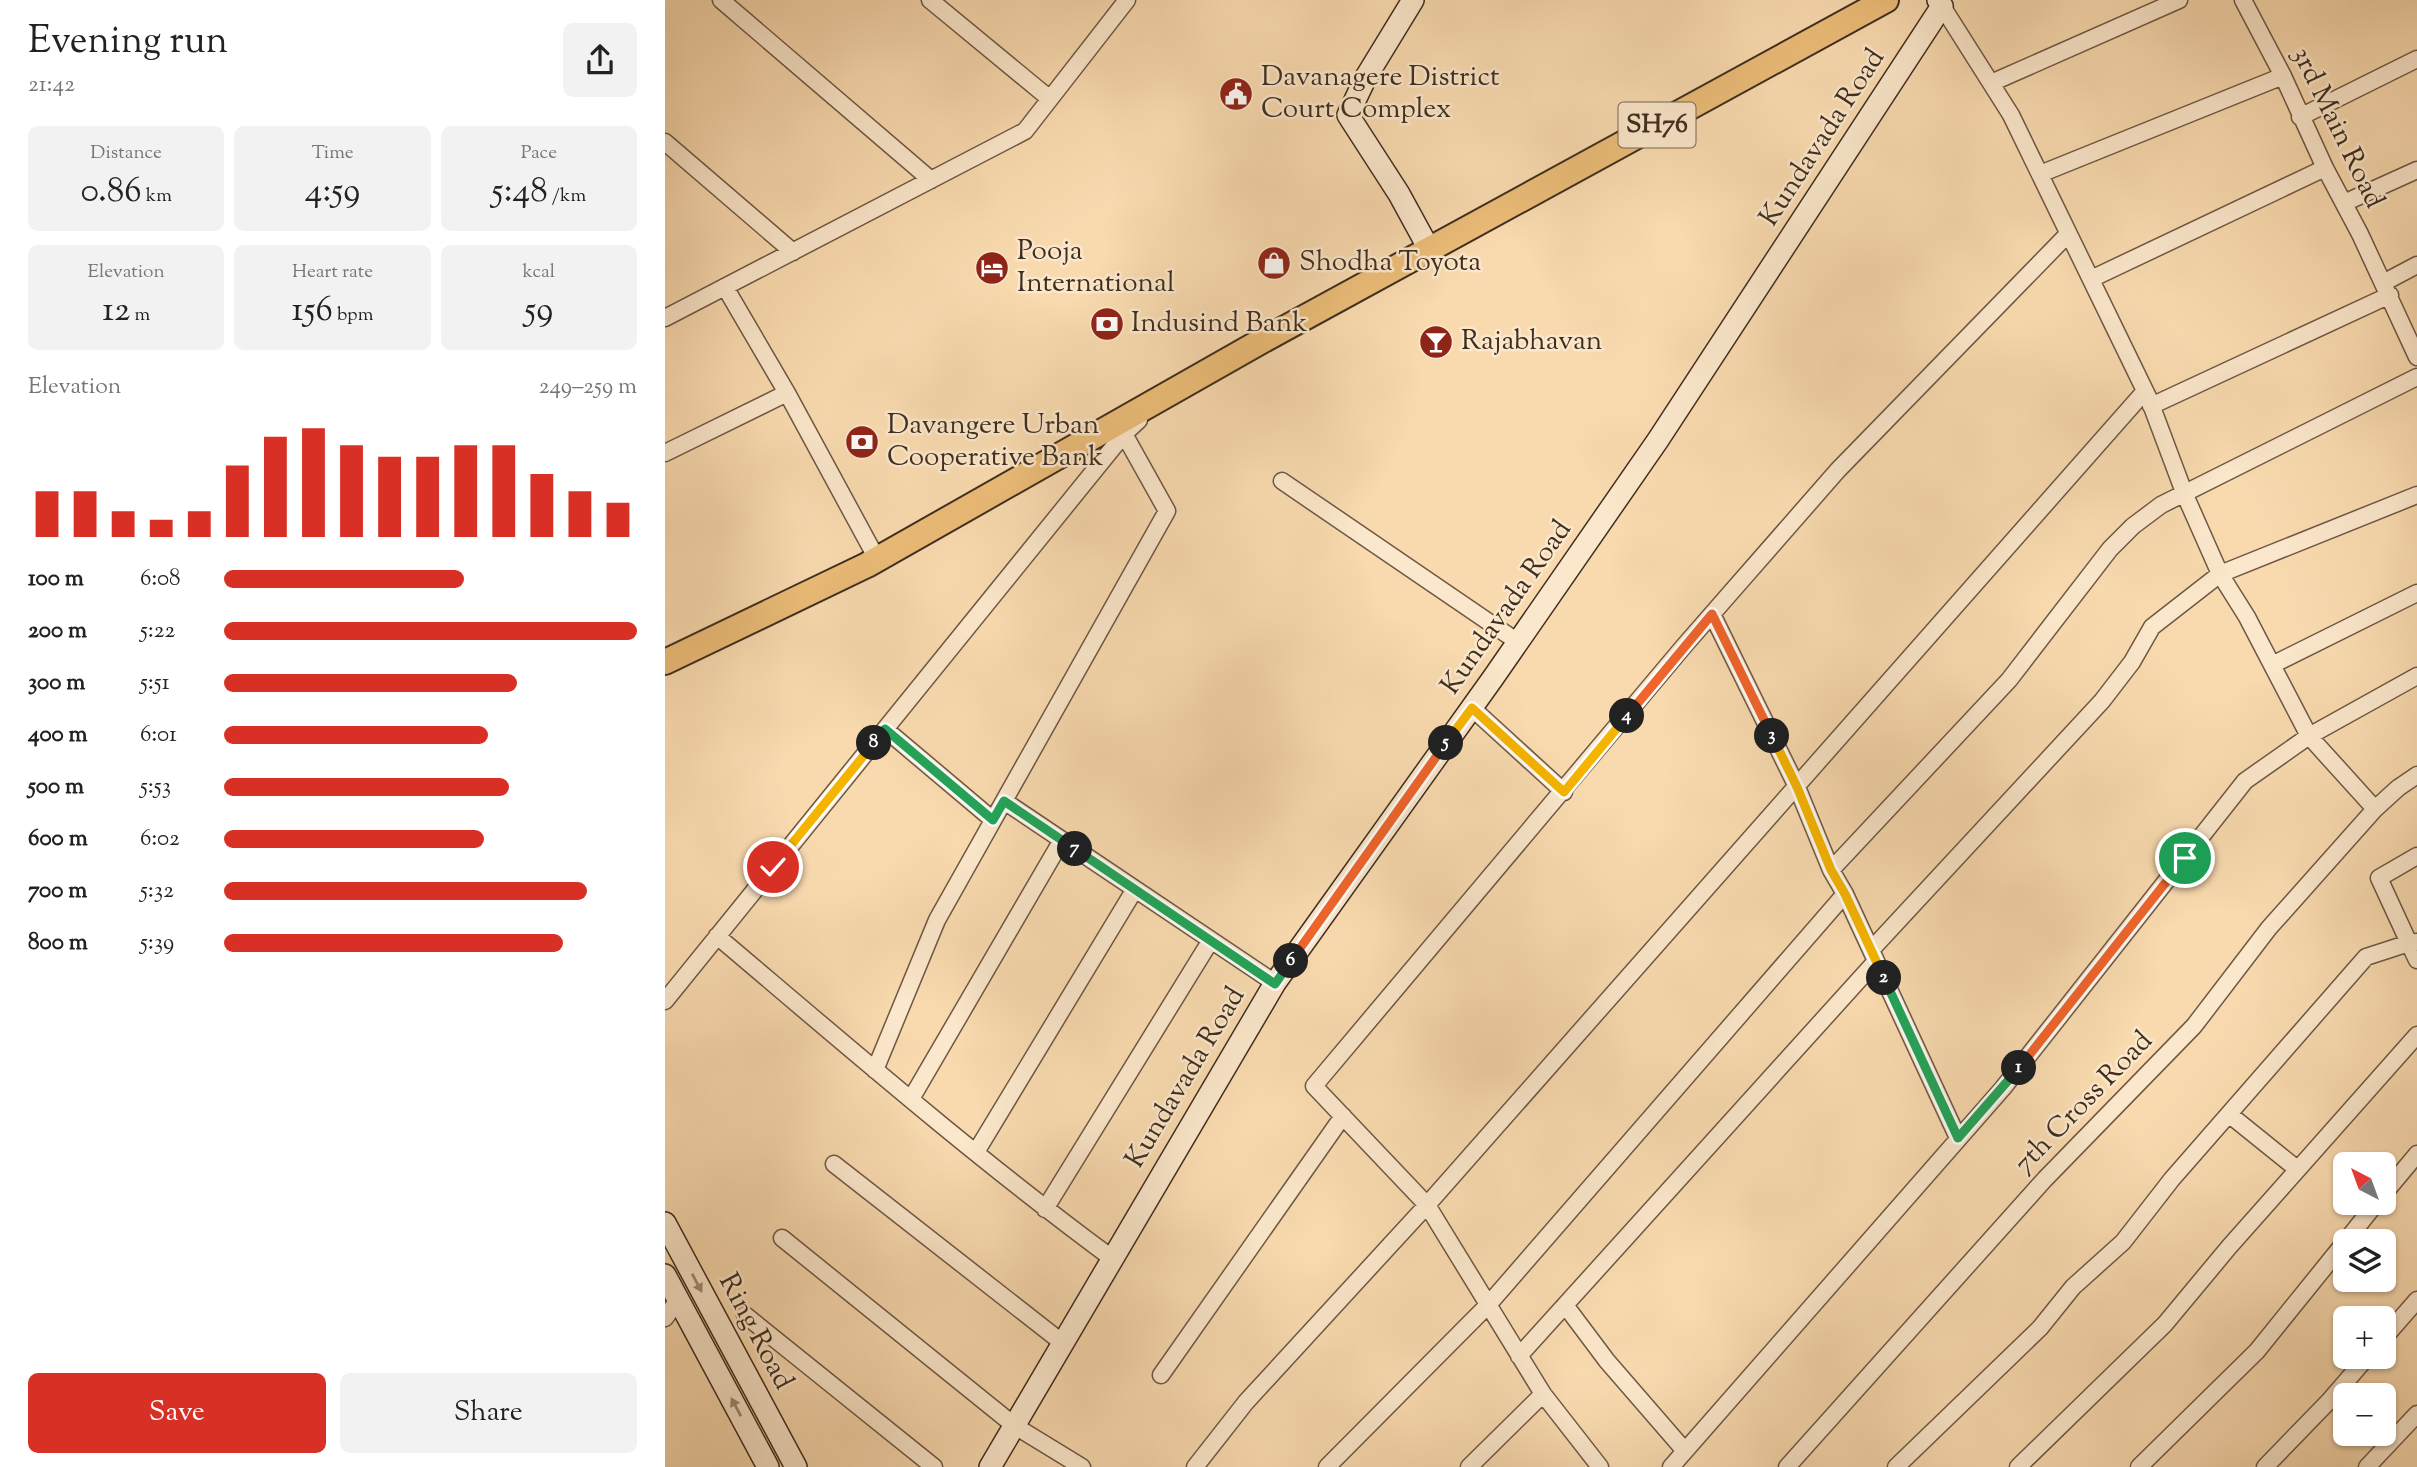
<!DOCTYPE html>
<meta charset="utf-8">
<style>
body{margin:0;font-family:"Sorts Mill Goudy",serif;background:#f2f2f2;color:#222;height:100vh;display:flex;flex-direction:column;font-size:26px;white-space:nowrap}
*{box-sizing:border-box;margin:0}
p{font-size:23px;color:#767676}
.icon{flex:none;width:38px;height:38px;fill:none;stroke:currentColor;stroke-width:2;stroke-linecap:round;stroke-linejoin:round}
.map{position:relative;flex:1;overflow:hidden}
.drawer{display:flex;flex-direction:column;background:#fff;width:665px}
.drawer>*{flex:none}
.needle{width:46px;rotate:319deg}
.tools{position:absolute;left:1668px;top:1152px;display:grid;gap:14px}
.tools a{display:grid;place-items:center;width:63px;height:63px;border-radius:10px;background:#fff;box-shadow:0 2px 5px #0004;font-size:35px}
.pin{position:absolute;display:grid;place-items:center;width:60px;height:60px;color:#fff;margin:-30px;border:4px solid #fff;border-radius:50%;box-shadow:0 2px 7px #0007}
.km{position:absolute;width:35px;height:35px;margin:-18px;border-radius:50%;background:#222;color:#fff;font-size:19px;line-height:35px;text-align:center}
.round{display:grid;place-items:center;flex:none;width:74px;height:74px;border-radius:10px;background:#f2f2f2}
.head{display:flex;align-items:center;justify-content:space-between;height:119px;padding:0 28px}
h1{font-size:38px;font-weight:600;line-height:52px}
.figures{display:grid;grid-template-columns:repeat(3,1fr);gap:10px;height:119px;padding:7px 28px}
.figures div{display:grid;align-content:center;border-radius:10px;background:#f2f2f2;text-align:center}
.figures b{font-size:35px;font-weight:600}
.figures small{font-size:19px;font-weight:400}
.figures p{font-size:19px}
.chart{height:196px;padding:14px 28px}
.chart p{display:flex;justify-content:space-between}
.chart svg{width:100%;height:126px;margin-top:7px;stroke:#d93025;stroke-width:6}
.action{display:flex;gap:14px;margin-top:auto;padding:14px 28px}
.action a{flex:1;height:80px;border-radius:10px;background:#d93025;color:#fff;font-size:28px;font-weight:600;line-height:80px;text-align:center}
.action a+a{background:#f2f2f2;color:#222}
ul{padding:0 28px;list-style:none;font-size:23px}
li{display:grid;grid-template-columns:112px 84px 1fr;align-items:center;height:52px}
li i{height:18px;border-radius:9px;background:#d93025}
main{display:flex;flex:1;min-height:0}
.map>svg:first-child{display:block}
</style>
<main>
<section class="drawer">
<div class="head"><div><h1>Evening run</h1><p>21:42</p></div><a class="round"><svg class="icon" aria-label="share" viewBox="0 0 24 24"><path d="M12 15V3M7 8l5-5 5 5M5 13v7h14v-7"/></svg></a></div>
<div class="figures">
<div><p>Distance</p><b>0.86<small> km</small></b></div>
<div><p>Time</p><b>4:59</b></div>
<div><p>Pace</p><b>5:48<small> /km</small></b></div>
</div>
<div class="figures">
<div><p>Elevation</p><b>12<small> m</small></b></div>
<div><p>Heart rate</p><b>156<small> bpm</small></b></div>
<div><p>kcal</p><b>59</b></div>
</div>
<div class="chart"><p><span>Elevation</span>249–259 m</p>
<svg viewBox="0 0 160 44" preserveAspectRatio="none"><path d="M5 44V28M15 44V28M25 44V35M35 44V38M45 44V35M55 44V19M65 44V9M75 44V6M85 44V12M95 44V16M105 44V16M115 44V12M125 44V12M135 44V22M145 44V28M155 44V32"/></svg>
</div>
<ul>
<li><b>100 m</b>6:08<i style="width:58%"></i></li>
<li><b>200 m</b>5:22<i style="width:100%"></i></li>
<li><b>300 m</b>5:51<i style="width:71%"></i></li>
<li><b>400 m</b>6:01<i style="width:64%"></i></li>
<li><b>500 m</b>5:53<i style="width:69%"></i></li>
<li><b>600 m</b>6:02<i style="width:63%"></i></li>
<li><b>700 m</b>5:32<i style="width:88%"></i></li>
<li><b>800 m</b>5:39<i style="width:82%"></i></li>
</ul>
<div class="action"><a>Save</a><a>Share</a></div>
</section>
<div class="map">
<svg width="1752" height="1467" viewBox="0 0 1752 1467">
<rect width="100%" height="100%" fill="#f9daaf"/>
<filter id="stains"><feTurbulence type="fractalNoise" baseFrequency=".00286" numOctaves="4"/><feColorMatrix values="0 0 0 0 .2 0 0 0 0 .09 0 0 0 0 .02 0 0 0 .5 -.17"/></filter>
<radialGradient id="worn" r=".72"><stop offset=".6" stop-color="#630" stop-opacity="0"/><stop offset="1" stop-color="#630" stop-opacity=".3"/></radialGradient>
<g fill="none" stroke-linecap="round" stroke-linejoin="round">
<!-- street casing -->
<g stroke="#6e5844" stroke-width="19">
<path id="street" d="M 56,0 L 266,180
M 265,0 L 385,99
M 1578,0 L 1618,76 L 1660,168 L 1695,234 L 1752,357
M 1277,6 L 1346,115 L 1484,399 L 1520,495 L 1555,574 L 1582,617 L 1644,736 L 1710,809
M 1326,83 L 1514,0
M 1635,117 L 1752,59
M 0,142 L 128,252
M 1375,174 L 1618,76
M 1679,203 L 1752,170
M 1426,279 L 1660,168
M 1718,283 L 1752,265
M 60,287 L 122,393 L 212,559
M 0,318 L 360,131 L 462,0
M 1486,406 L 1725,295
M 0,453 L 122,393
M 617,481 L 853,642
M 1047,614 L 1132,787 L 1166,870 L 1180,894 L 1293,1138
M 1607,665 L 1752,593
M 807,708 L 899,792
M 220,729 L 328,820
M 339,801 L 610,983
M 1752,856 L 1714,878 L 1744,943 L 1752,942
M 1166,870 L 1344,680 L 1445,549 L 1468,526 L 1496,505 L 1752,377
M 52,936 C 182,1046 311,1158 448,1259
M 1206,950 L 1437,701 L 1467,662 L 1487,627 L 1555,574 L 1752,495
M 0,1001 L 459,434 L 474,420
M 210,1070 L 272,920 L 502,511 L 459,434
M 246,1099 L 397,840
M 1565,1115 L 1632,1169
M 311,1152 L 470,889
M 169,1164 L 399,1344
M 1718,1195 L 1752,1154
M 380,1209 L 546,940
M 117,1238 L 350,1426 L 417,1467
M 1681,1241 L 1712,1202
M 900,1305 L 942,1361 L 1020,1451
M 80,1315 L 269,1467
M 0,1318 L 13,1300
M 1718,1339 L 1752,1300
M 854,1356 L 1211,961
M 496,1375 L 678,1116
M 530,1467 L 581,1402 L 762,1205 L 1480,391
M 662,1467 L 823,1305 L 1180,894
M 804,1467 L 878,1394
M 935,1467 L 878,1394 L 762,1205 L 649,1086 L 1019,646 L 1173,470 L 1403,234
M 1006,1467 L 1338,1088 L 1580,781 L 1644,736 L 1752,676
M 1122,1467 L 1380,1179 L 1529,1026 L 1604,928 L 1710,809 L 1733,788 L 1752,775
M 1231,1467 L 1375,1328 L 1408,1287 L 1458,1242 L 1507,1179 L 1701,957 L 1744,943 L 1752,960
M 1353,1467 L 1500,1324 L 1564,1247 L 1752,1035
M 1474,1467 L 1592,1351 L 1680,1242
M 1600,1467 L 1665,1400 L 1703,1356
M 1702,1467 L 1752,1414"/>
</g>
<!-- secondary casing -->
<g stroke="#3f2d20" stroke-width="24">
<path id="secondary" d="M 748,0 L 701,77 L 683,115 L 734,194 L 764,249
M 0,1223 L 131,1467
M 0,1275 L 103,1467
M 325,1467 L 610,983 L 828,678 L 993,440 L 1277,6 L 1273,0"/>
</g>
<!-- primary casing -->
<g stroke="#3f2d20" stroke-width="28">
<path id="primary" d="M 0,662 L 202,565 L 593,343 L 1221,0"/>
</g>
<!-- street -->
<use href="#street" stroke="#fbe7cb" stroke-width="16"/>
<!-- secondary -->
<use href="#secondary" stroke="#fbe7cb" stroke-width="21"/>
<!-- primary -->
<use href="#primary" stroke="#ecbd78" stroke-width="24"/>
</g>
<!-- one-way arrows -->
<defs><path id="oneway-solid" d="M-6-.8H1V-3.2L6.5 0L1 3.2V.8H-6Z" transform="scale(1.75)"/></defs>
<g fill="#9d8a76">
<use href="#oneway-solid" transform="translate(32 1283) rotate(62)"/>
<use href="#oneway-solid" transform="translate(71 1407) rotate(-118)"/>
</g>
<g fill="none" stroke-linecap="round" stroke-linejoin="round">
<!-- split-1 casing -->
<g stroke="#fff" stroke-width="14">
<path id="split-1" d="M 1354,1068 L 1520,858"/>
</g>
<!-- split-2 casing -->
<g stroke="#fff" stroke-width="14">
<path id="split-2" d="M 1219,978 L 1293,1138 L 1354,1068"/>
</g>
<!-- split-3 casing -->
<g stroke="#fff" stroke-width="14">
<path id="split-3" d="M 1107,736 L 1132,787 L 1166,870 L 1180,894 L 1219,978"/>
</g>
<!-- split-4 casing -->
<g stroke="#fff" stroke-width="14">
<path id="split-4" d="M 962,716 L 1047,614 L 1107,736"/>
</g>
<!-- split-5 casing -->
<g stroke="#fff" stroke-width="14">
<path id="split-5" d="M 781,743 L 807,708 L 899,792 L 962,716"/>
</g>
<!-- split-6 casing -->
<g stroke="#fff" stroke-width="14">
<path id="split-6" d="M 626,961 L 781,743"/>
</g>
<!-- split-7 casing -->
<g stroke="#fff" stroke-width="14">
<path id="split-7" d="M 410,849 L 610,984 L 626,961"/>
</g>
<!-- split-8 casing -->
<g stroke="#fff" stroke-width="14">
<path id="split-8" d="M 209,743 L 220,729 L 328,820 L 339,801 L 410,849"/>
</g>
<!-- split-9 casing -->
<g stroke="#fff" stroke-width="14">
<path id="split-9" d="M 108,867 L 209,743"/>
</g>
<!-- split-1 -->
<use href="#split-1" stroke="#f0652b" stroke-width="9"/>
<!-- split-2 -->
<use href="#split-2" stroke="#22a559" stroke-width="9"/>
<!-- split-3 -->
<use href="#split-3" stroke="#f5b400" stroke-width="9"/>
<!-- split-4 -->
<use href="#split-4" stroke="#f0652b" stroke-width="9"/>
<!-- split-5 -->
<use href="#split-5" stroke="#f5b400" stroke-width="9"/>
<!-- split-6 -->
<use href="#split-6" stroke="#f0652b" stroke-width="9"/>
<!-- split-7 -->
<use href="#split-7" stroke="#22a559" stroke-width="9"/>
<!-- split-8 -->
<use href="#split-8" stroke="#22a559" stroke-width="9"/>
<!-- split-9 -->
<use href="#split-9" stroke="#f5b400" stroke-width="9"/>
</g>
<!-- icons -->
<defs>
<g id="civic-disc" transform="scale(1.75)"><circle r="9.5" fill="#8f2418" stroke="#fbe7cb"/><path d="M-.6-6.5H3V-4.5H.6V-3L4-1V1h2V6H-6V1h2V-1L-.6-3ZM-1.2 2.5V6h2.4V2.5Z" fill="#fff"/></g>
<g id="shop-disc" transform="scale(1.75)"><circle r="9.5" fill="#8f2418" stroke="#fbe7cb"/><path d="M-5-2.5h2.3a2.7 3.5 0 0 1 5.4 0H5L5.5 6h-11ZM-1.5-2.5h3a1.5 2.3 0 0 0-3 0Z" fill="#fff"/></g>
<g id="hotel-disc" transform="scale(1.75)"><circle r="9.5" fill="#8f2418" stroke="#fbe7cb"/><path d="M-6-4.5h1.5V1H6V5H4.5V3h-9V5H-6ZM-4 0a1.8 1.8 0 1 1 3.6 0ZM.5 0V-2.5h3Q6-2.5 6 0Z" fill="#fff"/></g>
<g id="bank-disc" transform="scale(1.75)"><circle r="9.5" fill="#8f2418" stroke="#fbe7cb"/><path d="M-6-4H6V4H-6ZM0-2.3a2.3 2.3 0 1 0 0 4.6a2.3 2.3 0 1 0 0-4.6Z" fill="#fff"/></g>
<g id="bar-disc" transform="scale(1.75)"><circle r="9.5" fill="#8f2418" stroke="#fbe7cb"/><path d="M-6-5H6L.8 .8V4.5H3.5V6h-7V4.5H-.8V.8Z" fill="#fff"/></g>
</defs>
<g fill-rule="evenodd">
<use href="#civic-disc" x="571" y="94"/>
<use href="#shop-disc" x="609" y="263"/>
<use href="#hotel-disc" x="327" y="268"/>
<use href="#bank-disc" x="442" y="324"/>
<use href="#bar-disc" x="771" y="342"/>
<use href="#bank-disc" x="197" y="442"/>
</g>
<g text-anchor="middle" dominant-baseline="central" stroke-width="5" stroke-linejoin="round" paint-order="stroke">
<!-- shield labels -->
<rect fill="#fbe7cb" stroke="#776553" stroke-width="2" x="953.5" y="102.5" width="77" height="45" rx="5"/>
<g font-size="26" font-weight="bold" fill="#3f2d20">
<text x="992" y="125">SH76</text>
</g>
<!-- poi labels -->
<g font-size="28" fill="#3f2d20" stroke="#fbe7cb" text-anchor="start">
<text x="596" y="78">Davanagere District<tspan x="596" dy="32">Court Complex</tspan></text>
<text x="352" y="252">Pooja<tspan x="352" dy="32">International</tspan></text>
<text x="634" y="263">Shodha Toyota</text>
<text x="466" y="324">Indusind Bank</text>
<text x="796" y="342">Rajabhavan</text>
<text x="222" y="426">Davangere Urban<tspan x="222" dy="32">Cooperative Bank</tspan></text>
</g>
<!-- street labels -->
<g font-size="28" fill="#3f2d20" stroke="#fbe7cb">
<text transform="translate(1672 128) rotate(64)">3rd Main Road</text>
<text transform="translate(1158 138) rotate(-57)">Kundavada Road</text>
<text transform="translate(842 608) rotate(-55)">Kundavada Road</text>
<text transform="translate(521 1078) rotate(-59)">Kundavada Road</text>
<text transform="translate(1419 1103) rotate(-46)">7th Cross Road</text>
<text transform="translate(90 1332) rotate(62)">Ring Road</text>
</g>
</g>
<rect width="100%" height="100%" filter="url(#stains)"/>
<rect width="100%" height="100%" fill="url(#worn)"/>
</svg>
<div class="tools">
<a><svg class="needle" viewBox="-14 -14 28 28"><path d="M0-13l5 13h-10z" fill="#e53935"/><path d="M0 13l5-13h-10z" fill="#767676"/></svg></a>
<a><svg class="icon" aria-label="layers" viewBox="0 0 24 24"><path d="M12 4l9 5-9 5-9-5zM3 14l9 5 9-5"/></svg></a>
<a>+</a>
<a>−</a>
</div>
<div class="pin" style="left:1520px;top:858px;background:#1e9e55"><svg class="icon" aria-label="arrive" viewBox="0 0 24 24"><path d="M6 21V4h12l-3 4 3 4H6"/></svg></div>
<div class="pin" style="left:108px;top:867px;background:#d93025"><svg class="icon" aria-label="check" viewBox="0 0 24 24"><path d="M5 12l5 5 9-10"/></svg></div>
<b class="km" style="left:1354px;top:1068px">1</b>
<b class="km" style="left:1219px;top:978px">2</b>
<b class="km" style="left:1107px;top:736px">3</b>
<b class="km" style="left:962px;top:716px">4</b>
<b class="km" style="left:781px;top:743px">5</b>
<b class="km" style="left:626px;top:961px">6</b>
<b class="km" style="left:410px;top:849px">7</b>
<b class="km" style="left:209px;top:743px">8</b>
</div>
</main>
